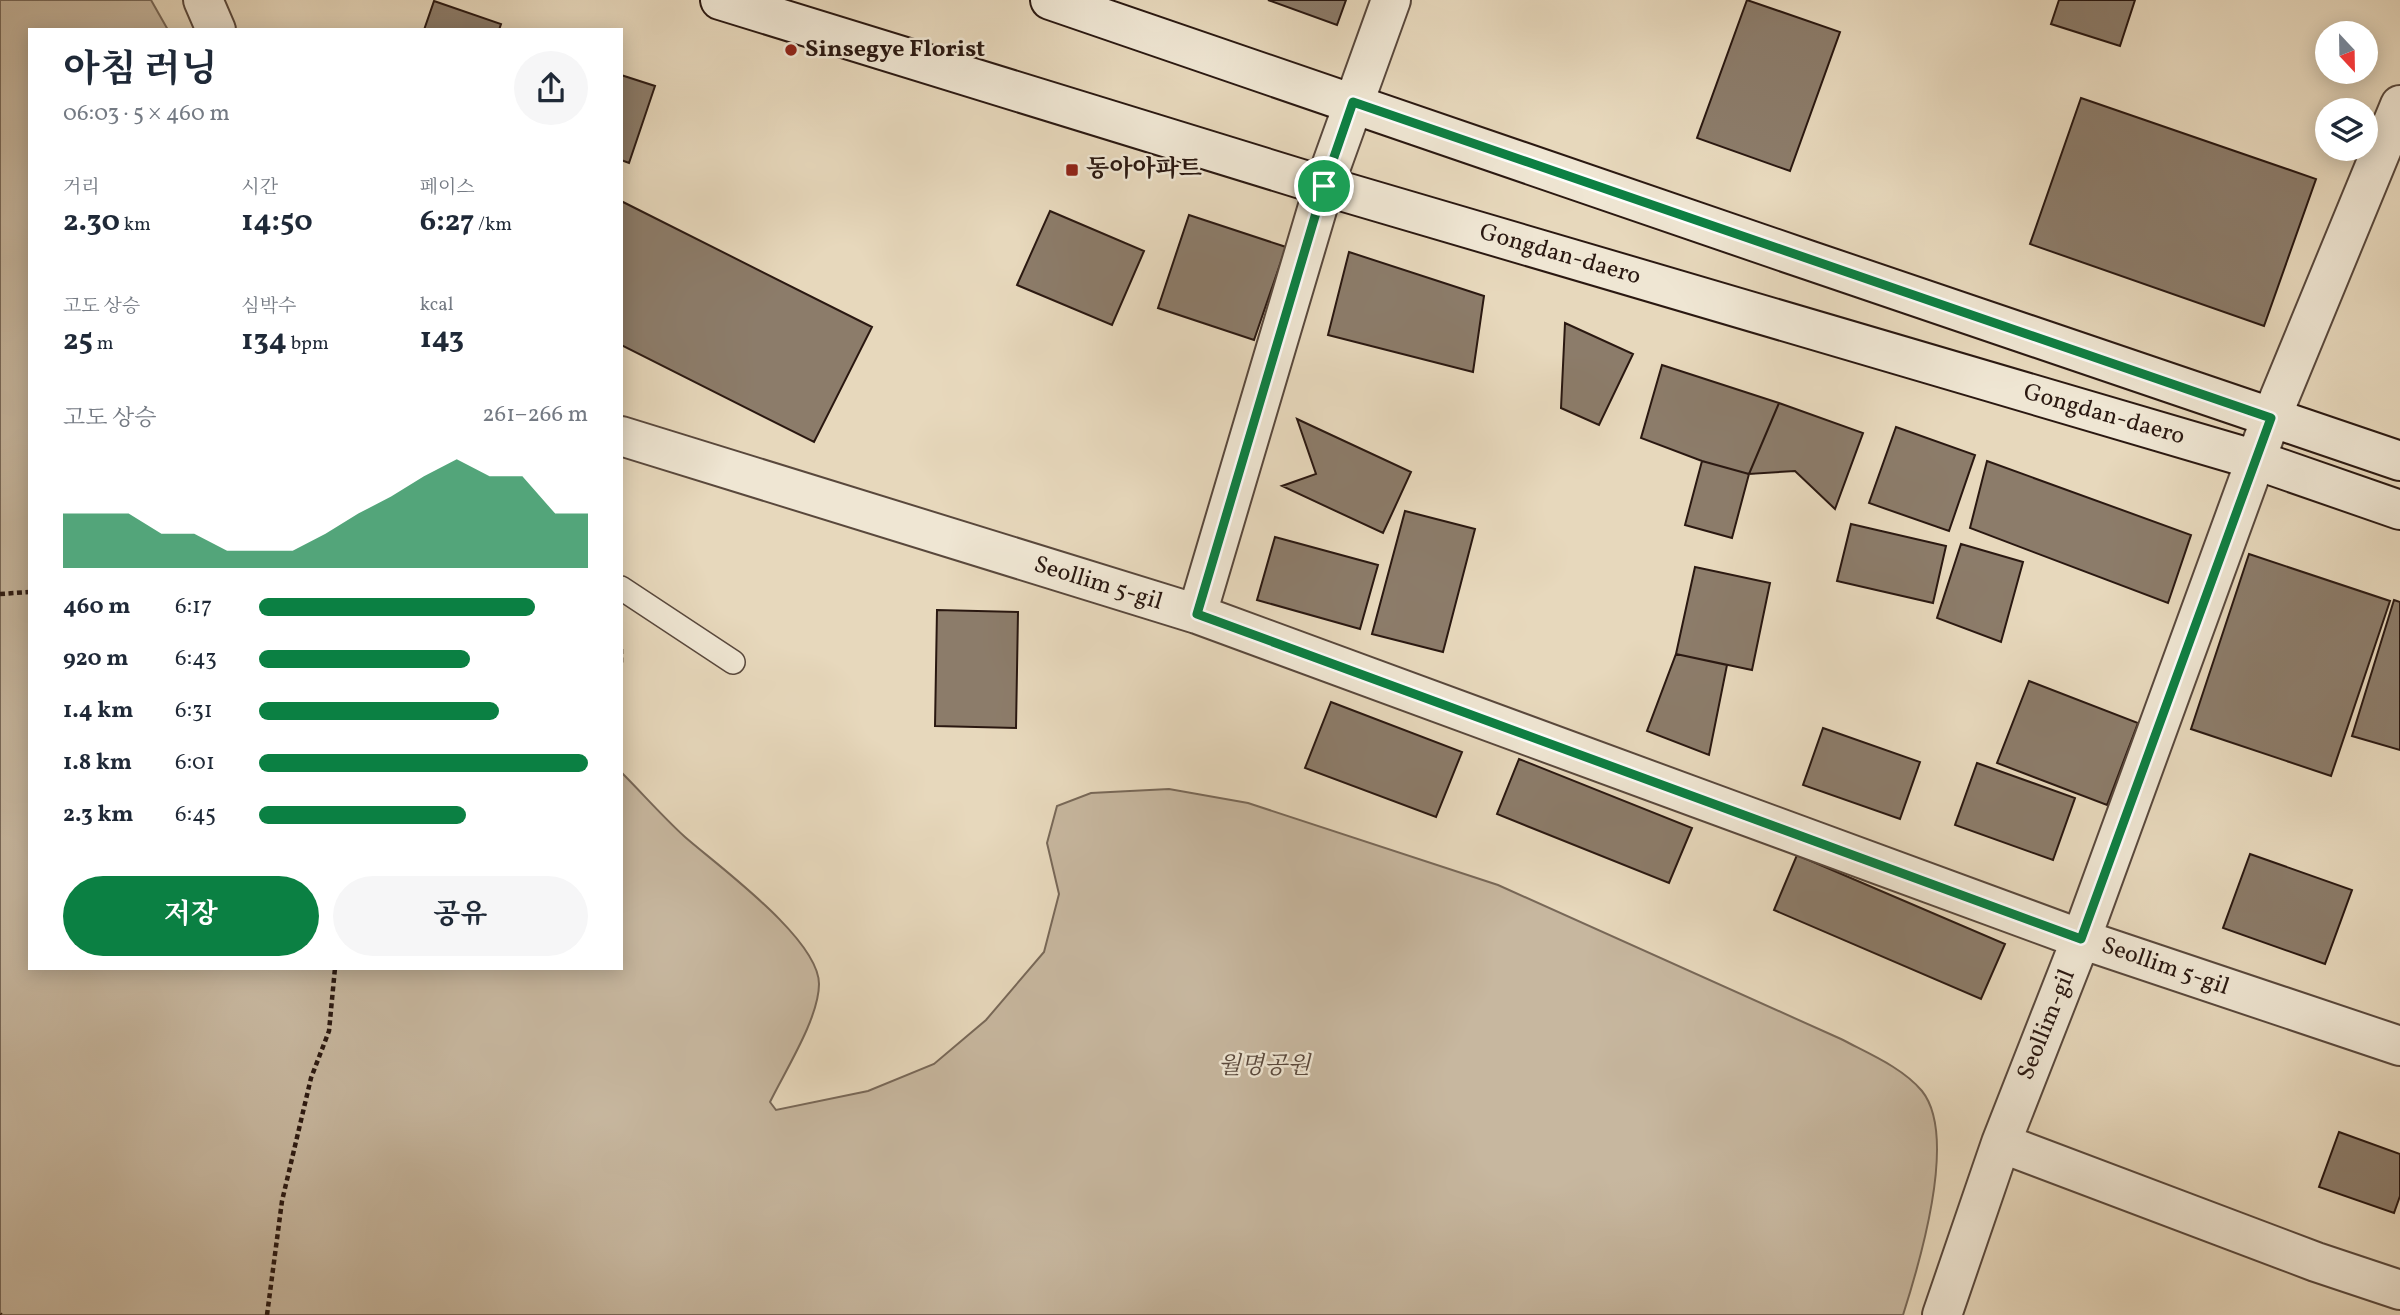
<!DOCTYPE html>
<html lang="ko">
<meta charset="utf-8">
<style>
body{margin:0;font-family:Vollkorn,"Noto Serif KR",serif;background:#f6f6f7;color:#1f2937;height:100vh;display:flex;flex-direction:column;font-size:26px;white-space:nowrap}
*{box-sizing:border-box;margin:0}
p{font-size:23px;color:#747a83}
.icon{flex:none;width:38px;height:38px;fill:none;stroke:currentColor;stroke-width:2;stroke-linecap:round;stroke-linejoin:round}
.map{position:relative;flex:1;overflow:hidden}
.details{position:absolute;left:28px;top:28px;width:595px;height:942px;display:flex;flex-direction:column;background:#fff;border-radius:0px;box-shadow:0 4px 18px #0003}
.details>*{flex:none}
.needle{width:46px;rotate:158deg}
.tools{position:absolute;left:2315px;top:21px;display:grid;gap:14px}
.tools a{display:grid;place-items:center;width:63px;height:63px;border-radius:50%;background:#fff;box-shadow:0 4px 18px #0003;font-size:35px}
.pin{position:absolute;display:grid;place-items:center;width:60px;height:60px;color:#fff;margin:-30px;border:4px solid #fff;border-radius:50%;box-shadow:0 2px 7px #0007}
.round{display:grid;place-items:center;flex:none;width:74px;height:74px;border-radius:37px;background:#f6f6f7}
.head{display:flex;align-items:center;justify-content:space-between;height:119px;padding:0 35px}
h1{font-size:38px;font-weight:700;line-height:52px}
.stats{display:grid;grid-template-columns:repeat(3,1fr);gap:10px;height:119px;padding:7px 35px}
.stats div{display:grid;align-content:center}
.stats b{font-size:30px;font-weight:700}
.stats small{font-size:19px;font-weight:400}
.stats p{font-size:19px}
.chart{height:196px;padding:14px 35px}
.chart p{display:flex;justify-content:space-between}
.chart svg{width:100%;height:126px;margin-top:7px;fill:#0b8043;opacity:.7}
.primary-button{display:flex;gap:14px;margin-top:auto;padding:14px 35px}
.primary-button a{flex:1;height:80px;border-radius:42px;background:#0b8043;color:#fff;font-size:28px;font-weight:700;line-height:80px;text-align:center}
.primary-button a+a{background:#f6f6f7;color:#1f2937}
ul{padding:0 35px;list-style:none;font-size:23px}
li{display:grid;grid-template-columns:112px 84px 1fr;align-items:center;height:52px}
li i{height:18px;border-radius:9px;background:#0b8043}
.map>svg:first-child{display:block}
</style>
<div class="map">
<svg width="2400" height="1315" viewBox="0 0 2400 1315">
<rect width="100%" height="100%" fill="#e7d8bc"/>
<filter id="stains"><feTurbulence type="fractalNoise" baseFrequency=".00286" numOctaves="4"/><feColorMatrix values="0 0 0 0 .2 0 0 0 0 .09 0 0 0 0 .02 0 0 0 .5 -.17"/></filter>
<radialGradient id="worn" r=".72"><stop offset=".6" stop-color="#630" stop-opacity="0"/><stop offset="1" stop-color="#630" stop-opacity=".3"/></radialGradient>
<!-- green -->
<path fill="#c7b79f" stroke="#786858" stroke-width="2" d="M 0,0 L 151,0 L 168,30 L 30,30 L 30,968 L 621,968 L 621,772 C 642,793 663,817 685,837 C 718,866 819,939 819,984 C 819,1018 785,1071 770,1102 L 776,1110 L 868,1091 L 934,1064 L 986,1020 L 1044,952 L 1059,894 L 1047,843 L 1057,806 L 1091,793 L 1169,789 L 1248,803 L 1498,885 L 1841,1039 C 1867,1053 1902,1067 1922,1091 C 1958,1136 1919,1265 1903,1315 L 0,1315 Z"/>
<!-- building -->
<path fill="#8c7c6a" stroke="#2a1811" stroke-width="2" d="M 1268,0 L 1346,0 L 1337,25 Z
M 1747,0 L 1840,32 L 1790,171 L 1697,138 Z
M 2059,0 L 2135,0 L 2120,46 L 2051,24 Z
M 434,1 L 501,24 L 499,30 L 424,30 Z
M 621,75 L 655,86 L 629,163 L 621,160 Z
M 2081,98 L 2316,179 L 2264,326 L 2030,244 Z
M 621,201 L 872,327 L 814,442 L 621,345 Z
M 1050,211 L 1144,251 L 1112,325 L 1017,285 Z
M 1189,215 L 1286,247 L 1254,340 L 1158,308 Z
M 1349,252 L 1484,296 L 1473,372 L 1328,335 Z
M 1565,323 L 1633,354 L 1599,425 L 1561,408 Z
M 1662,365 L 1779,403 L 1749,474 L 1702,461 L 1641,438 Z
M 1779,403 L 1863,433 L 1835,509 L 1795,471 L 1749,474 Z
M 1297,419 L 1411,472 L 1383,533 L 1282,486 L 1316,474 Z
M 1896,427 L 1975,455 L 1949,531 L 1869,503 Z
M 1702,461 L 1749,474 L 1732,538 L 1685,525 Z
M 1987,461 L 2191,535 L 2168,603 L 1970,528 Z
M 1405,511 L 1475,529 L 1443,652 L 1372,634 Z
M 1851,524 L 1946,546 L 1933,603 L 1837,581 Z
M 1275,537 L 1378,565 L 1360,629 L 1257,600 Z
M 1961,544 L 2023,562 L 2001,642 L 1937,618 Z
M 2249,554 L 2390,601 L 2331,776 L 2191,729 Z
M 1695,567 L 1770,583 L 1752,670 L 1676,654 Z
M 2394,600 L 2400,602 L 2400,750 L 2352,736 Z
M 937,610 L 1018,612 L 1016,728 L 935,726 Z
M 1676,654 L 1727,665 L 1709,755 L 1647,731 Z
M 2029,681 L 2138,723 L 2107,805 L 1997,763 Z
M 1331,702 L 1462,752 L 1436,817 L 1305,768 Z
M 1823,728 L 1920,762 L 1900,819 L 1803,785 Z
M 1519,759 L 1692,828 L 1669,883 L 1497,814 Z
M 1977,763 L 2075,798 L 2053,860 L 1955,825 Z
M 2250,854 L 2352,890 L 2325,964 L 2223,928 Z
M 1797,855 L 2005,944 L 1981,999 L 1774,910 Z
M 2339,1132 L 2400,1154 L 2400,1196 L 2394,1213 L 2319,1187 Z"/>
<g fill="none" stroke-linecap="round" stroke-linejoin="round">
<!-- lane casing -->
<g stroke="#59483c" stroke-width="26">
<path id="lane" d="M 621,588 L 733,662"/>
</g>
<!-- street casing -->
<g stroke="#59483c" stroke-width="42">
<path id="street" d="M 203,0 L 216,30
M 621,436 L 1197,614 L 2081,939 L 2400,1046
M 1197,614 L 1324,186 L 1391,0
M 2001,1143 L 2316,1262 L 2400,1290
M 1942,1315 L 2001,1143 L 2081,939 L 2271,418 L 2400,105"/>
</g>
<!-- secondary casing -->
<g stroke="#2a1811" stroke-width="42">
<path id="secondary" d="M 720,0 L 1324,186 L 2256,460 L 2400,510
M 1050,0 C 1500,152 1949,311 2400,461"/>
</g>
<!-- path -->
<path stroke="#2a1811" stroke-width="4.5" stroke-dasharray="5 3.5" stroke-linecap="butt" d="M 0,594 L 30,592
M 621,649 L 621,665
M 0,1314 L 1,1315
M 267,1315 L 282,1201 L 311,1078 L 329,1031 L 335,968"/>
<!-- lane -->
<use href="#lane" stroke="#efe6d3" stroke-width="23"/>
<!-- street -->
<use href="#street" stroke="#efe6d3" stroke-width="38"/>
<!-- secondary -->
<use href="#secondary" stroke="#efe6d3" stroke-width="38"/>
</g>
<g fill="none" stroke-linecap="round" stroke-linejoin="round">
<!-- route casing -->
<g stroke="#fff" stroke-width="14">
<path id="route" d="M 1353,102 L 2271,418 L 2081,939 L 1197,614 L 1324,186 Z"/>
</g>
<!-- route -->
<use href="#route" stroke="#0b8043" stroke-width="9"/>
</g>
<!-- markers -->
<g fill="#8f2418" stroke="#efe6d3" stroke-width="2.5">
<circle cx="791" cy="50" r="7"/>
<rect x="1065" y="163" width="14" height="14" rx="3.5"/>
</g>
<g text-anchor="middle" dominant-baseline="central" stroke-width="5" stroke-linejoin="round" paint-order="stroke">
<!-- poi labels -->
<g font-size="24" font-weight="bold" fill="#2a1811" stroke="#efe6d3" text-anchor="start">
<text x="805" y="50">Sinsegye Florist</text>
<text x="1086" y="170">동아아파트</text>
</g>
<!-- street labels -->
<g font-size="24" fill="#2a1811" stroke="#efe6d3">
<text transform="translate(1560 255) rotate(16)">Gongdan-daero</text>
<text transform="translate(2104 415) rotate(16)">Gongdan-daero</text>
<text transform="translate(1098 584) rotate(17)">Seollim 5-gil</text>
<text transform="translate(2165 967) rotate(19)">Seollim 5-gil</text>
<text transform="translate(2047 1025) rotate(-68)">Seollim-gil</text>
</g>
<!-- park labels -->
<g font-size="24" font-style="italic" fill="#59483c" stroke="#efe6d3">
<text x="1264" y="1067">월명공원</text>
</g>
</g>
<rect width="100%" height="100%" filter="url(#stains)"/>
<rect width="100%" height="100%" fill="url(#worn)"/>
</svg>
<div class="tools">
<a><svg class="needle" viewBox="-14 -14 28 28"><path d="M0-13l5 13h-10z" fill="#e53935"/><path d="M0 13l5-13h-10z" fill="#747a83"/></svg></a>
<a><svg class="icon" aria-label="layers" viewBox="0 0 24 24"><path d="M12 4l9 5-9 5-9-5zM3 14l9 5 9-5"/></svg></a>
</div>
<div class="pin" style="left:1324px;top:186px;background:#1e9e55"><svg class="icon" aria-label="arrive" viewBox="0 0 24 24"><path d="M6 21V4h12l-3 4 3 4H6"/></svg></div>
<section class="details">
<div class="head"><div><h1>아침 러닝</h1><p>06:03 · 5 × 460 m</p></div><a class="round"><svg class="icon" aria-label="share" viewBox="0 0 24 24"><path d="M12 15V3M7 8l5-5 5 5M5 13v7h14v-7"/></svg></a></div>
<div class="stats">
<div><p>거리</p><b>2.30<small> km</small></b></div>
<div><p>시간</p><b>14:50</b></div>
<div><p>페이스</p><b>6:27<small> /km</small></b></div>
</div>
<div class="stats">
<div><p>고도 상승</p><b>25<small> m</small></b></div>
<div><p>심박수</p><b>134<small> bpm</small></b></div>
<div><p>kcal</p><b>143</b></div>
</div>
<div class="chart"><p><span>고도 상승</span>261–266 m</p>
<svg viewBox="0 0 160 44" preserveAspectRatio="none"><path d="M0 44V25L10 25L20 25L30 32L40 32L50 38L60 38L70 38L80 32L90 25L100 19L110 12L120 6L130 12L140 12L150 25L160 25V44z"/></svg>
</div>
<ul>
<li><b>460 m</b>6:17<i style="width:84%"></i></li>
<li><b>920 m</b>6:43<i style="width:64%"></i></li>
<li><b>1.4 km</b>6:31<i style="width:73%"></i></li>
<li><b>1.8 km</b>6:01<i style="width:100%"></i></li>
<li><b>2.3 km</b>6:45<i style="width:63%"></i></li>
</ul>
<div class="primary-button"><a>저장</a><a>공유</a></div>
</section>
</div>
